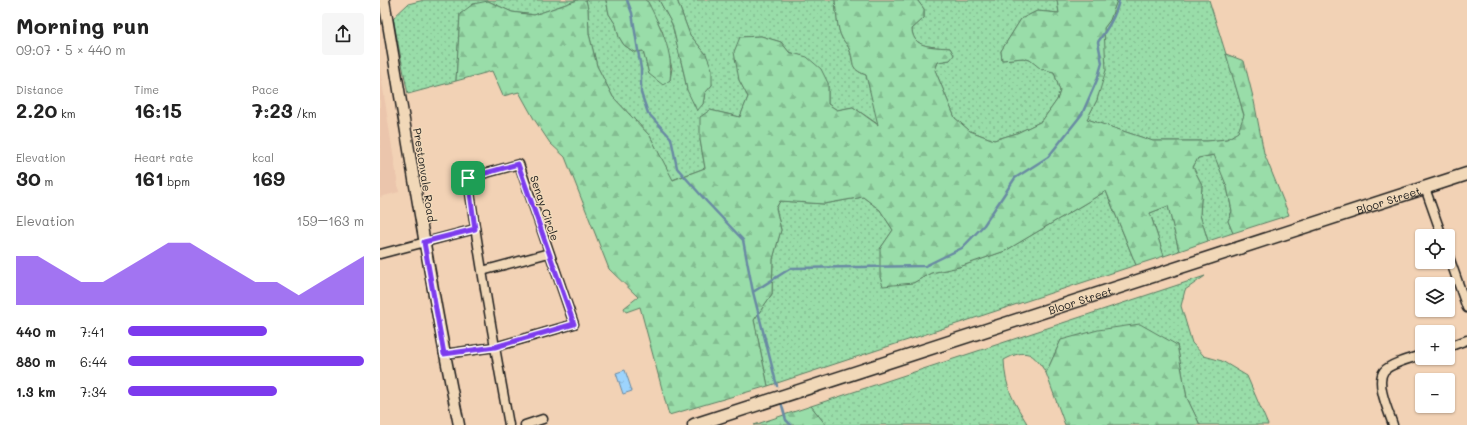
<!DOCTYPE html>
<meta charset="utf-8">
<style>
body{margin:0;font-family:Mali,sans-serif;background:#f6f6f6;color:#222;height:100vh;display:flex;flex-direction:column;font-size:15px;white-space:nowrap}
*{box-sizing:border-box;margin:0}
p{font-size:13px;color:#767676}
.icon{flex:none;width:22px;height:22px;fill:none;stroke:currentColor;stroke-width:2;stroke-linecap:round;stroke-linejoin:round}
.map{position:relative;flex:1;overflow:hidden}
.panel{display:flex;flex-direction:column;background:#fff;width:380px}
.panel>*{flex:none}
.tools{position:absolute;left:1035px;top:229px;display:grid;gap:8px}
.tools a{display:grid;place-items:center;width:40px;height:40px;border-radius:4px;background:#fff;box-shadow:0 1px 3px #0004;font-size:20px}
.pin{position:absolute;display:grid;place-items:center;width:34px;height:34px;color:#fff;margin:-17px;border-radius:8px;box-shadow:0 2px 6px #0006}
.round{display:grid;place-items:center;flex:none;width:42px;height:42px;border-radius:4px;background:#f6f6f6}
.summary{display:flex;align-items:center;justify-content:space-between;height:68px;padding:0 16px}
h1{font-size:22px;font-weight:700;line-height:30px}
.figures{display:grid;grid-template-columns:repeat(3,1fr);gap:6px;height:68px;padding:4px 16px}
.figures div{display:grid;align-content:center}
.figures b{font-size:20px;font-weight:700}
.figures small{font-size:11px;font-weight:400}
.figures p{font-size:11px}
.chart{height:112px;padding:8px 16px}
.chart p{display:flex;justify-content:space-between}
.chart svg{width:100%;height:72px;margin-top:4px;fill:#7c3aed;opacity:.7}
ul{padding:0 16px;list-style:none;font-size:13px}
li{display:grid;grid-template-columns:64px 48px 1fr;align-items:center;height:30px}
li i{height:10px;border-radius:5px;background:#7c3aed}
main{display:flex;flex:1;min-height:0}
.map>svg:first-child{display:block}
</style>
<main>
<section class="panel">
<div class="summary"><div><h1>Morning run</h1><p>09:07 · 5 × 440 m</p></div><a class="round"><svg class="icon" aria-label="share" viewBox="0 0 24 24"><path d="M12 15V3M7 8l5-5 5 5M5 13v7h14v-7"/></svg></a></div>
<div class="figures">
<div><p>Distance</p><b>2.20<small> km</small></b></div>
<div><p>Time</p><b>16:15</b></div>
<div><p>Pace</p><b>7:23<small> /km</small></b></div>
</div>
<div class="figures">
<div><p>Elevation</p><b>30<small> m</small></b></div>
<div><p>Heart rate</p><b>161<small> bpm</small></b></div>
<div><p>kcal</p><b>169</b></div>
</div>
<div class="chart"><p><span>Elevation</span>159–163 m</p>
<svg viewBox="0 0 160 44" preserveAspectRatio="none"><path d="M0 44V14L10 14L20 22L30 30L40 30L50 22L60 14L70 6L80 6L90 14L100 22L110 30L120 30L130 38L140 30L150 22L160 14V44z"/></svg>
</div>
<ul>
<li><b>440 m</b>7:41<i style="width:59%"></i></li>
<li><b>880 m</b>6:44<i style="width:100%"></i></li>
<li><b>1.3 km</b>7:34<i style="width:63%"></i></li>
</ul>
</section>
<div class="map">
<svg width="1087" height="425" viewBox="0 0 1087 425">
<defs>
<pattern id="grass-dots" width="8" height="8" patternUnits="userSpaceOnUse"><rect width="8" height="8" fill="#99dda9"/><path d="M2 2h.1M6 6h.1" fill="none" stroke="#83bd91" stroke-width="1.8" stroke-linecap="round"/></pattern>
<pattern id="forest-firs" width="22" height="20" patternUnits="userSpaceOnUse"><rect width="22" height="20" fill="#99dda9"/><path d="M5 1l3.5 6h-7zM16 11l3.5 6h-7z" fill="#83bd91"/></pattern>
<pattern id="water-ripples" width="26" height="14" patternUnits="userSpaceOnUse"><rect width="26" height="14" fill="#9dd4fd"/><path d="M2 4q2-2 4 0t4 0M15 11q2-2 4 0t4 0" fill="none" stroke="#87b5d8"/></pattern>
</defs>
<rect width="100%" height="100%" fill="#f2d2b5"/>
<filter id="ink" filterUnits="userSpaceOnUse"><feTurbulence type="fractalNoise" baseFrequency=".025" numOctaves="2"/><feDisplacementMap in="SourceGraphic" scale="8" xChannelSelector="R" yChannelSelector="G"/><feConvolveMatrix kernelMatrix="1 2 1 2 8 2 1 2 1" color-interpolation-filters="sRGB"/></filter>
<g filter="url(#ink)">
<!-- built -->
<path fill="#ebc5ac" d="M 0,69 L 19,192 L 0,197 Z"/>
<!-- grass -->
<path fill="url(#grass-dots)" stroke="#5a7c62" d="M 44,0 L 198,0 L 154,15 L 132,12 L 108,1 L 80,14 L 76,81 L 28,94 L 13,18 L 28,4 Z
M 206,0 L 226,0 L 229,14 L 236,25 L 239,37 L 244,45 L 254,52 L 263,51 L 269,74 L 290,80 L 292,68 L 282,30 L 265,0 L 279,0 L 292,24 L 304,74 L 307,90 L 323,104 L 325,93 L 332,85 L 326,54 L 310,35 L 297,0 L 455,0 C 456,10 457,29 462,38 C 464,42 469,46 470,51 C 474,64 470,69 486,75 L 499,125 L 473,107 L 457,110 L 448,104 L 448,83 L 428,58 L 409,52 L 401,42 L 381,36 L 360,37 L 359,80 L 368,97 L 360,117 L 330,110 L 320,140 L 325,168 L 292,180 L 270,136 L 233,97 L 217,66 L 209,34 L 208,9 Z
M 537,0 L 677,0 L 679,13 L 657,11 L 641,19 L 621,51 L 622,60 L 643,58 L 650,60 L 662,69 L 674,72 L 680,91 L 677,100 L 662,121 L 637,133 L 614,140 L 590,131 L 575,118 L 555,70 L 558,62 L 570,60 L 573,54 L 570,48 C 559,47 541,48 535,39 C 533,36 532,32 532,29 L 544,18 L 544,9 Z
M 737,0 L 829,0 L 855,83 L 864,116 L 858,133 L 847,139 L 827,141 L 773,141 L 707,119 L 717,100 L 724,28 L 730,20 Z
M 835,155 L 847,187 L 852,211 L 848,221 L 853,233 L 828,241 L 820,215 L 822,185 L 813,167 L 818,158 Z
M 726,191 L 756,265 L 388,386 L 374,320 L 392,294 L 393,259 L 401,230 L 396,208 L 400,201 L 444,204 L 483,197 L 500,210 L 513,230 L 500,249 L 533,283 L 551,273 L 579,267 L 625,251 Z
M 788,206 L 799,251 L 784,256 L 770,213 Z
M 825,276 L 805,290 L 801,306 L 812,343 L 824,356 L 842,361 L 867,376 L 888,425 L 820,425 L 807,398 L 797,345 L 681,340 L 666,373 C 653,352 646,348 624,360 C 625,389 634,402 648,425 L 446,425 L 431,406 Z"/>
<!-- forest -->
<path fill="url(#forest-firs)" stroke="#5a7c62" d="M 198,0 L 206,0 L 208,9 L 209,34 L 217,66 L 233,97 L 270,136 L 293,180 L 325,168 L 320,140 L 320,117 L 330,110 L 360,117 L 368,97 L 359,80 L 354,52 L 360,37 L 381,36 L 401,42 L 409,52 L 427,57 L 441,69 L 448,83 L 448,104 L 457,110 L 473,107 L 498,125 L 486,75 C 469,68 475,65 470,51 C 469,46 464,42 462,38 C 457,29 456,10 455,0 L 537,0 L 544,9 L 544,18 L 532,29 C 532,32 533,36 535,39 C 541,48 559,47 570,48 L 574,55 L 570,60 L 558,62 L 555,70 L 575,118 L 590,131 L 614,140 L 637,133 L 662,121 L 677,100 L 680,91 L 674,72 L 661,69 L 650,60 L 643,58 L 622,60 L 621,51 L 641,19 L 657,11 L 679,13 L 677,0 L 737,0 L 730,20 L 724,28 L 726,70 L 717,100 L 707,119 L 773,141 L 827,141 L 847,139 L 858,132 L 864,115 L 846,54 L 864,61 L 874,101 L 884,153 L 909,215 L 853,233 L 848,221 L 852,211 L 847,187 L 834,155 L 818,158 L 813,167 L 822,185 L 820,215 L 828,241 L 799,251 L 788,206 L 770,213 L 784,256 L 756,265 L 726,191 L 625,251 L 579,267 L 551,273 L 533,283 L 503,286 L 500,277 L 500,249 L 513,230 L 500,210 L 483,197 L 444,204 L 400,201 L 396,208 L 401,230 L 393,259 L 392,294 L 374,320 L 388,386 L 289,415 L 260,307 L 246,312 L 244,308 L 258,297 L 229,269 L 185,157 L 170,143 L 154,119 L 139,92 L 123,96 L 112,71 L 76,81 L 80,14 L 93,4 L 108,1 L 132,12 L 154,15 Z
M 226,0 L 265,0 L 268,2 C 280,26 294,52 290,80 L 283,85 L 269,74 L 263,51 L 254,52 L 244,45 L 239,37 L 236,25 L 229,14 Z
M 279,0 L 297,0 L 310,35 L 326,54 L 332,69 L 332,85 L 325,93 L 323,104 L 317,111 L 307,90 L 304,74 L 292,24 Z
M 760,324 L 797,345 L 807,398 L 820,425 L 685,425 L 666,373 L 681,340 L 718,330 Z
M 431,406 L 446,425 L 374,425 Z"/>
<!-- water -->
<path fill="url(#water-ripples)" stroke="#698aa3" d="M 245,370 L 252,391 L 243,394 L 236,373 Z"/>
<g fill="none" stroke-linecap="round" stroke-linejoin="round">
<!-- stream -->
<path stroke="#698aa3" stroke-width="2.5" d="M 247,0 L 252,13 L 261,69 L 261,93 L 268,113 L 291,138 L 297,168 L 327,202 L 363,240 L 373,292 L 397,386
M 373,292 L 411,268 L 545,266 L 582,248 L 604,225 L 635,178 L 668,157 L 702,114 L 717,80 L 722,63 L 718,42 C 727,29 736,16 739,0
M 401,402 L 406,420 L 411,425"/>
<!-- minor casing -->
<g stroke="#1c1c1c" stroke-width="11">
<path id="minor" d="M 1045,188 L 1062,236
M 0,254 L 95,229
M 1068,254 L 1087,308
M 102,271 L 169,253
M 1068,347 L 1087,340
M 64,354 L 115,347 L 194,324 L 139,164 L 88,178 C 99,261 114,343 129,425
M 145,425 L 163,419
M 1013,425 C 1009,412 995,383 1004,371 C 1011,363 1032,358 1042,355"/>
</g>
<!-- tertiary casing -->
<g stroke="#1c1c1c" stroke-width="13">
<path id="tertiary" d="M 4,0 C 28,142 50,284 79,425"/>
</g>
<!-- secondary casing -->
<g stroke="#1c1c1c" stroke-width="15">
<g id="secondary">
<path id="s1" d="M 314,425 L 1087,174"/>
</g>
</g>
<!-- minor -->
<use href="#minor" stroke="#f1d8b8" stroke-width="8"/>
<!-- tertiary -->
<use href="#tertiary" stroke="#f1d8b8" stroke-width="10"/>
<!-- secondary -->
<use href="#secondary" stroke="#f1d8b8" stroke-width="12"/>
</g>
</g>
<g fill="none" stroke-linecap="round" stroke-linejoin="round" filter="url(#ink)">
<!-- route casing -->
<g stroke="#fff" stroke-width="8">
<path id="route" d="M 138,164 L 194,324 L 115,347 L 64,354 L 44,242 L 95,229 L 88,178 Z"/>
</g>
<!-- route -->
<use href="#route" stroke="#7c3aed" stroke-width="5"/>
</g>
<g text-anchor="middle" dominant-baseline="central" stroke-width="3" stroke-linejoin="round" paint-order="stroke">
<!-- street labels -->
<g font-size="11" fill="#1c1c1c" stroke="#f1d8b8">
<text transform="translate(45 175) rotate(81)">Prestonvale Road</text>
<text stroke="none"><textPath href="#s1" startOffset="730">Bloor Street</textPath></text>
<text transform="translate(165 208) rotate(71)">Senay Circle</text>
<text stroke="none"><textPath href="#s1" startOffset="406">Bloor Street</textPath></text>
</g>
</g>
</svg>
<div class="tools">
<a><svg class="icon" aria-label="locate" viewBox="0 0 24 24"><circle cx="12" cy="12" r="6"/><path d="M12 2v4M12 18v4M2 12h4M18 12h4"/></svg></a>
<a><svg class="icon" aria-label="layers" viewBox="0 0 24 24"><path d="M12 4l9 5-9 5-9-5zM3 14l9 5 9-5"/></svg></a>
<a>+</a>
<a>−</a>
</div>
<div class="pin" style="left:88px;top:178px;background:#1e9e55"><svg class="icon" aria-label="arrive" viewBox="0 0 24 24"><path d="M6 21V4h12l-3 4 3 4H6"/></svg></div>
</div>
</main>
